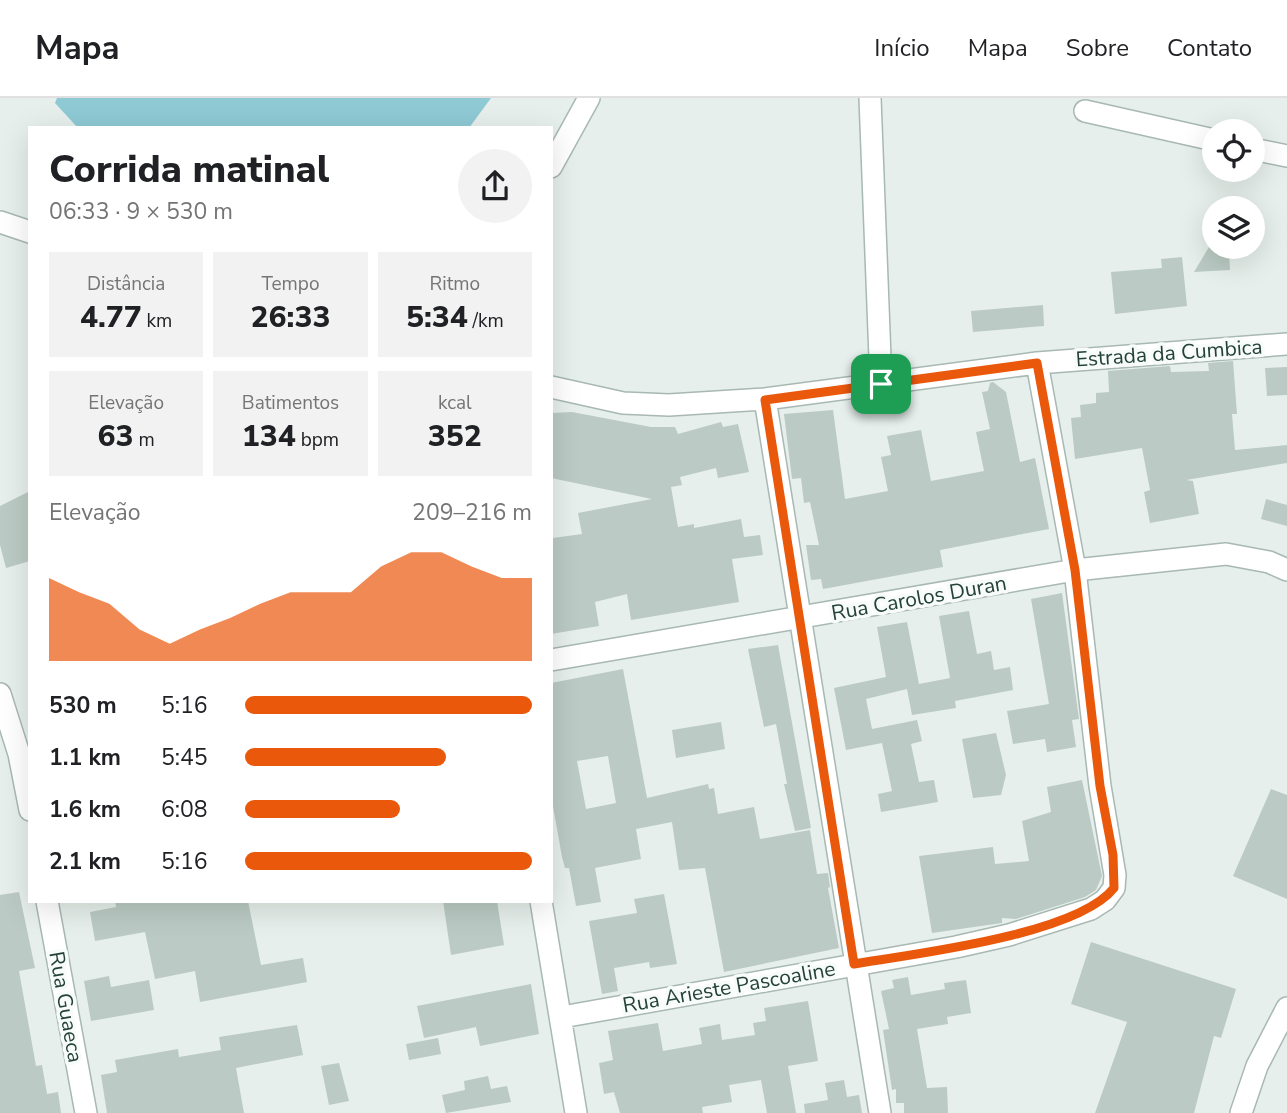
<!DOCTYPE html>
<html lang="pt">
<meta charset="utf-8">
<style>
body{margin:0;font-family:"Nunito Sans",sans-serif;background:#f2f2f2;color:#202124;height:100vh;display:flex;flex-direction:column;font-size:26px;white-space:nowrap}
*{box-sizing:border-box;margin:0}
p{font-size:23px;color:#757577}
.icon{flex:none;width:38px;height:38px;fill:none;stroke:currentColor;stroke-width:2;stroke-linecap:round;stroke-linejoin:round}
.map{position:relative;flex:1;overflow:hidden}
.sheet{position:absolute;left:28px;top:28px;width:525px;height:777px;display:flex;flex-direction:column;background:#fff;border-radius:0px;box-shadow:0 7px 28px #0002}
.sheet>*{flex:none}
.controls{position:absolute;left:1202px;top:21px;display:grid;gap:14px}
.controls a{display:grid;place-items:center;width:63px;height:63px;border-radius:50%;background:#fff;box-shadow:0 7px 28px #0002;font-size:35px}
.pin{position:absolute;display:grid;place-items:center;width:60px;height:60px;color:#fff;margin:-30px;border-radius:14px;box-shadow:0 4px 10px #0006}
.round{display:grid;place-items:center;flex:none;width:74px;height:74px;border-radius:37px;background:#f2f2f2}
.overview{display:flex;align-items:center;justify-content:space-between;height:119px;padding:0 21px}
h1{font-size:38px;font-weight:800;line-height:52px}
.figures{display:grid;grid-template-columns:repeat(3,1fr);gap:10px;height:119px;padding:7px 21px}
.figures div{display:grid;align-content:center;border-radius:0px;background:#f2f2f2;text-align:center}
.figures b{font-size:30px;font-weight:800}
.figures small{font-size:19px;font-weight:400}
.figures p{font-size:19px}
.chart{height:196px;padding:14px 21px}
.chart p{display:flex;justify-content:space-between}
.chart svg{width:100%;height:126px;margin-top:7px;fill:#ea580c;opacity:.7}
ul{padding:0 21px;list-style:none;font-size:23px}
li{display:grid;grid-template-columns:112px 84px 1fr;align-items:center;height:52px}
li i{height:18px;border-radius:9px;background:#ea580c}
header{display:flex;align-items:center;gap:42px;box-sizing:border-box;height:98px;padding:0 35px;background:#fff;border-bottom:2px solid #e0e0e0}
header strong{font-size:33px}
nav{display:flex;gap:38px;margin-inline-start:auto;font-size:24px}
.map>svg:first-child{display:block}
</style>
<header>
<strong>Mapa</strong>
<nav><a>Início</a><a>Mapa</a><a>Sobre</a><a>Contato</a></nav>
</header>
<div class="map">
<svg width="1287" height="1015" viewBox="0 0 1287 1015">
<rect width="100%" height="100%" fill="#e6efeb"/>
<!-- water -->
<path fill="#8ec9d4" d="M 57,0 L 491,0 L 469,30 L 78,30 L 55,5 Z"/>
<!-- building -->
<path fill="#bbcac4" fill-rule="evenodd" d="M 1212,144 L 1214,149 L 1229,154 L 1230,172 L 1194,174 Z
M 1182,159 L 1187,208 L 1115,216 L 1111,174 L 1162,170 L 1161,161 Z
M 1043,207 L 1044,228 L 973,234 L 971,213 Z
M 1233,263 L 1237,316 L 1232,316 L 1235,352 L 1287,347 L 1287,365 L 1186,382 L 1193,383 L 1199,416 L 1150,425 L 1144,394 L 1150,392 L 1142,350 L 1075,361 L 1071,320 L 1081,319 L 1080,307 L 1096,305 L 1096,295 L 1109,294 L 1108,273 L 1170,268 L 1171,274 L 1209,273 L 1208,265 Z
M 1287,269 L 1287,297 L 1267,298 L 1265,270 Z
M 993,284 L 1006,294 L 1020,364 L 1035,360 L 1049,431 L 940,452 L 943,469 L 823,491 L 821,481 L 811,482 L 806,447 L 819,447 L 810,404 L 804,405 L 801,380 L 792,381 L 784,316 L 833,312 L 845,401 L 888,393 L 881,359 L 891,357 L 887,338 L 921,332 L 931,383 L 984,373 L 976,334 L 990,331 L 982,294 L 988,293 L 990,285 Z
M 572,314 L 651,329 L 675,329 L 678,336 L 721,324 L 723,329 L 738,326 L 749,374 L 718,380 L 716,370 L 680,379 L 682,387 L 671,389 L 678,429 L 694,426 L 694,430 L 741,421 L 744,439 L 760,437 L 763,457 L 732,461 L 739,504 L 631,522 L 627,496 L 595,504 L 599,528 L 551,536 L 553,440 L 582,436 L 578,415 L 652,401 L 551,380 L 551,315 Z
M 30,393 L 30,463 L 6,470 L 0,447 L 0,408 Z
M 1266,401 L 1287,407 L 1287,428 L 1261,421 Z
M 1062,495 L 1079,621 L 1072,622 L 1076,649 L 1047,654 L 1045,641 L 1013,646 L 1007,613 L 1049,606 L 1031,501 Z
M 969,513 L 977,556 L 991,553 L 994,572 L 1010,569 L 1013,592 L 955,603 L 956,610 L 912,617 L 907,591 L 866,601 L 872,631 L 917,622 L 922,643 L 911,646 L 919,684 L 934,682 L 938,704 L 881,714 L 878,696 L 892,693 L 882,645 L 846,652 L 834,590 L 886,579 L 877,529 L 907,524 L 919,586 L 950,580 L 939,518 Z
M 778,547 L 811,730 L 795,733 L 784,686 L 787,686 L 776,626 L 764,629 L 748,551 Z
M 623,571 L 647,700 L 708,686 L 709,691 L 714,690 L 718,716 L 754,709 L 760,741 L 810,732 L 817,776 L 828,775 L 830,789 L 828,790 L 839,850 L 724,874 L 705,770 L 679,772 L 672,724 L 636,731 L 641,761 L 595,770 L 601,804 L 576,808 L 569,770 L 565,770 L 562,759 L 551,697 L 551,585 ZM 608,658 L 616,705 L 586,711 L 577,663 Z
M 721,624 L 725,651 L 676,660 L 672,632 Z
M 996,635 L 1006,677 L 1001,697 L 973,700 L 962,641 Z
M 1082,682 L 1102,778 L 1096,792 L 1085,799 L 1016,821 L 1002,820 L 1002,825 L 932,835 L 919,758 L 993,749 L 995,766 L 1029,763 L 1022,723 L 1051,714 L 1047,689 Z
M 1271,691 L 1287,697 L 1287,801 L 1233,778 Z
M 19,794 L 35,870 L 19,873 L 36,968 L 42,967 L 47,996 L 58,994 L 61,1015 L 0,1015 L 0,797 Z
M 664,796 L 677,866 L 650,870 L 649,864 L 614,870 L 618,893 L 602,896 L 589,823 L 637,815 L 634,801 Z
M 115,803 L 248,803 L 261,867 L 303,860 L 307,884 L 200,904 L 195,873 L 155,881 L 145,834 L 95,843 L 90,814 L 116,809 Z
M 443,803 L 497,803 L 504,847 L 451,857 Z
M 1091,844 L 1236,891 L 1221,940 L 1214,938 L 1194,1015 L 1095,1015 L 1127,924 L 1071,906 Z
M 109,878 L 111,889 L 149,882 L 154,912 L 91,923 L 84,883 Z
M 908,879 L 911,897 L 945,891 L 944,885 L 966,882 L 971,915 L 947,919 L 948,926 L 917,931 L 927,990 L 947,989 L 948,1015 L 904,1015 L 904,1005 L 896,1005 L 896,991 L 892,992 L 883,932 L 889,931 L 881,893 L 894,890 L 892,882 Z
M 531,886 L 539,936 L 480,948 L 476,929 L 424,940 L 417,908 Z
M 808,903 L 818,963 L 788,968 L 796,1015 L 767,1015 L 761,982 L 729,987 L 732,1004 L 702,1009 L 703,1015 L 620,1015 L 614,994 L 604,996 L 599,965 L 613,962 L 608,933 L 658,925 L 663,953 L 702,946 L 699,930 L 720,926 L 722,942 L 755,937 L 753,925 L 766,923 L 764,910 Z
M 297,927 L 303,957 L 236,970 L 244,1015 L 107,1015 L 101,977 L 117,974 L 115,962 L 178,951 L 179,959 L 221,952 L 219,939 Z
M 438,940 L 441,956 L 409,962 L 406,946 Z
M 339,965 L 349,1003 L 329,1007 L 321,968 Z
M 488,978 L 491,991 L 507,988 L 511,1004 L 446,1015 L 442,997 L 465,992 L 464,983 Z
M 844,982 L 847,999 L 859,997 L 862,1015 L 805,1015 L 804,1006 L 828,1002 L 825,985 Z"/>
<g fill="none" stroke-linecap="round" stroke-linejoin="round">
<!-- street casing -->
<g stroke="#a8b8b2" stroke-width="24">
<path id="street" d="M 870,0 L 881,286
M 1085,13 L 1214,42
M 1253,51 L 1287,58
M 551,69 L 589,0
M 0,124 L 30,134
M 551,289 L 623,305 L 669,307 L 765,301 L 1037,265 L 1287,246
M 765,301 L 880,1015
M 551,562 L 1075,472 L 1226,456 L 1269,464 L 1287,472
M 0,596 L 19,656 L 30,712
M 47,803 L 86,1015
M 541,803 L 576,1015
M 562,919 L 956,849 L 1009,837 L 1091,811 L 1105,802 L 1114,790 L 1115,777 L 1100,688 L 1075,472 L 1037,265
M 1241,1015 L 1257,968 L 1287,910"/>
</g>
<!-- street -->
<use href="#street" stroke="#fff" stroke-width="21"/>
</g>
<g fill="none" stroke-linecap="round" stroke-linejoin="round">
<!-- route casing -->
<g stroke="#fff" stroke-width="14">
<path id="route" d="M 1037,265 L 1075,472 L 1100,688 L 1113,757 L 1114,790 C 1077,837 914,856 854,866 L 765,302 Z"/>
</g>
<!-- route -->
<use href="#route" stroke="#ea580c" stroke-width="9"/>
</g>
<g text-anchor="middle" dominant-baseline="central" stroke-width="7" stroke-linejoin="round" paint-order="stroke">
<!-- street labels -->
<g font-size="21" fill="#24423a" stroke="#f7fbf9">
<text transform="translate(1169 255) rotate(-4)">Estrada da Cumbica</text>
<text transform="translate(919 500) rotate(-10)">Rua Carolos Duran</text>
<text transform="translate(729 889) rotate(-10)">Rua Arieste Pascoaline</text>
<text transform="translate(66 909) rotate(80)">Rua Guaeca</text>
</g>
</g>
</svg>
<div class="controls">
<a><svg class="icon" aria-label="locate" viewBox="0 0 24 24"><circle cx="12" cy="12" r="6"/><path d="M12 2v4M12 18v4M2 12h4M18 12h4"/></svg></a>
<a><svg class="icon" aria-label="layers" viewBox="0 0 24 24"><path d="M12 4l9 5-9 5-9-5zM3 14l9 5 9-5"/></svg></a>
</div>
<div class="pin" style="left:881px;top:286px;background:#1e9e55"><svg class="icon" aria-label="arrive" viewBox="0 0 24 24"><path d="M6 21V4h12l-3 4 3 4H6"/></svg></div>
<section class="sheet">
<div class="overview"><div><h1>Corrida matinal</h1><p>06:33 · 9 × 530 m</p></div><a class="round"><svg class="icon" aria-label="share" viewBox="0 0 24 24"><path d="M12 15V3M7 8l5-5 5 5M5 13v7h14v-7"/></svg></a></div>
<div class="figures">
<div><p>Distância</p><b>4.77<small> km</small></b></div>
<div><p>Tempo</p><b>26:33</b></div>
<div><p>Ritmo</p><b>5:34<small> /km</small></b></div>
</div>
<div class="figures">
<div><p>Elevação</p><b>63<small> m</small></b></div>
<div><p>Batimentos</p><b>134<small> bpm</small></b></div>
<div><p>kcal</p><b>352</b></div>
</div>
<div class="chart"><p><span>Elevação</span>209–216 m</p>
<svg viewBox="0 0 160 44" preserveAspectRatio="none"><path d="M0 44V15L10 20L20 24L30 33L40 38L50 33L60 29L70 24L80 20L90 20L100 20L110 11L120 6L130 6L140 11L150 15L160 15V44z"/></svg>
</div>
<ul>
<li><b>530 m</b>5:16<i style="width:100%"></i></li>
<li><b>1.1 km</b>5:45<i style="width:70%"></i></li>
<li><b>1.6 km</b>6:08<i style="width:54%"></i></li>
<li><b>2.1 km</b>5:16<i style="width:100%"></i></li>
</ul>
</section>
</div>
